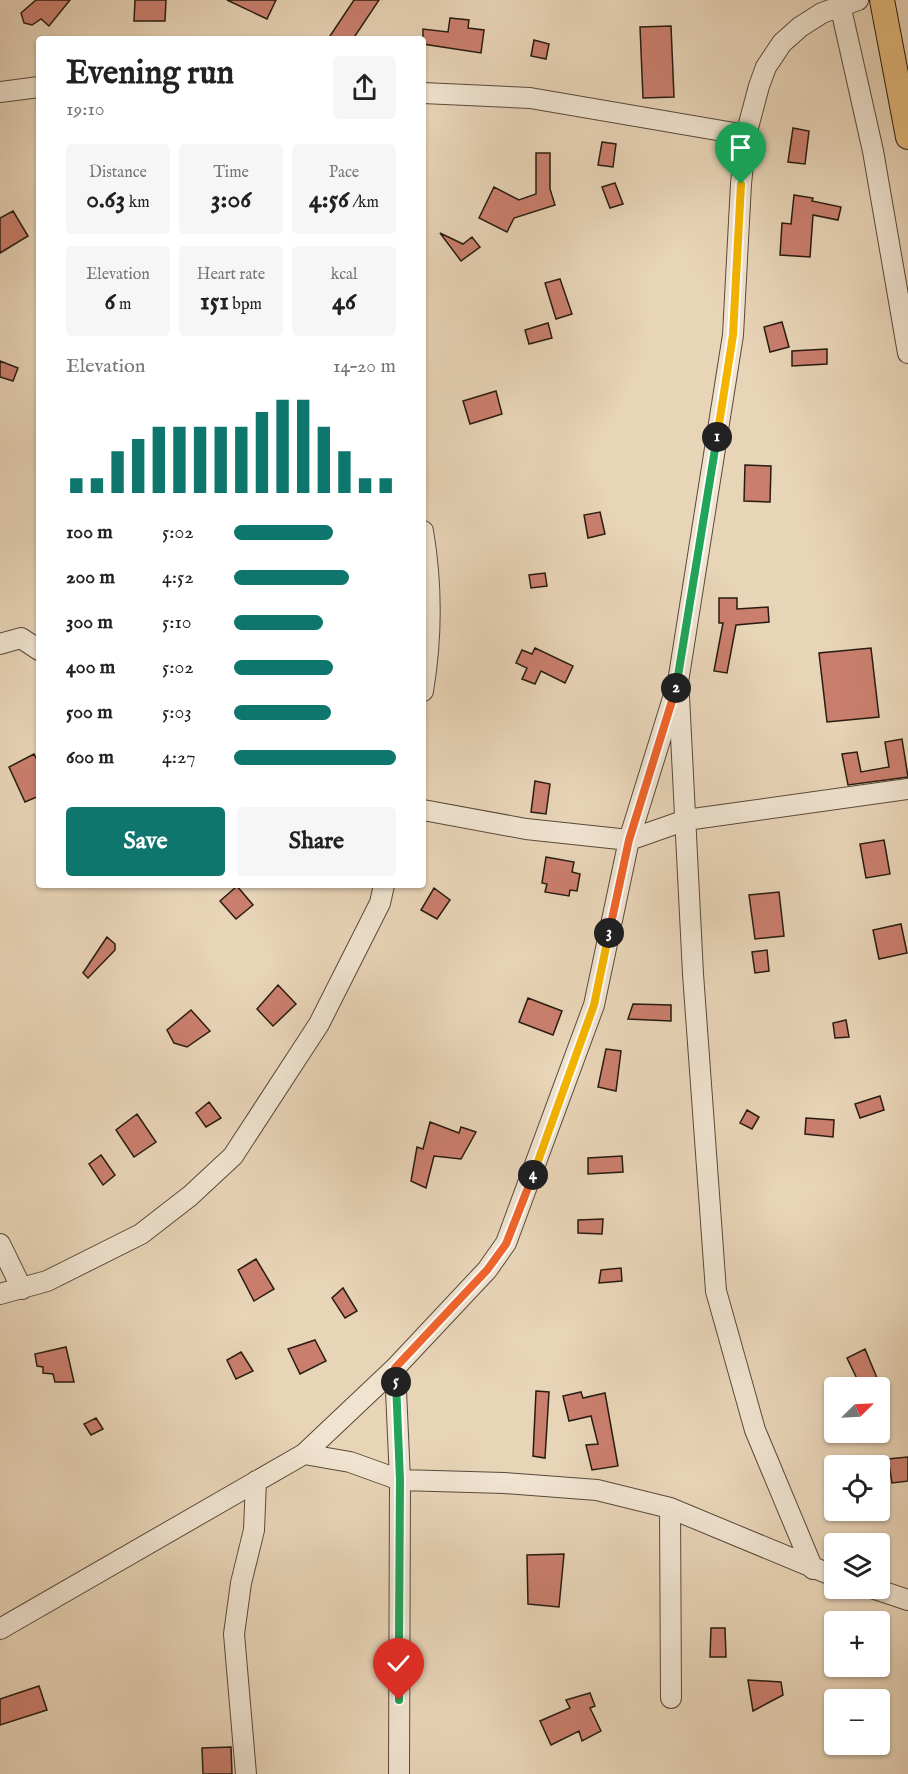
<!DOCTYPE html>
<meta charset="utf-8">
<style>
body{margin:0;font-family:"IM FELL English",serif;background:#f6f6f6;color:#222;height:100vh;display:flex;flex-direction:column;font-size:22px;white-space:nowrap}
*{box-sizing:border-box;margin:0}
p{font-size:20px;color:#767676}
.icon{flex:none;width:33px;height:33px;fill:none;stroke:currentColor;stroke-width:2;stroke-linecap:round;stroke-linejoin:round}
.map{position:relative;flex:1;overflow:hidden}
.sheet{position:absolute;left:36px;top:36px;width:390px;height:852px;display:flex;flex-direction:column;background:#fff;border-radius:6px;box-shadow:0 2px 4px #0004}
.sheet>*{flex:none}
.needle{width:39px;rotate:66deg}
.buttons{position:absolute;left:824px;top:1377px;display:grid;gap:12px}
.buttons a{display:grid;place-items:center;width:66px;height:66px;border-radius:6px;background:#fff;box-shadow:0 2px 4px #0004;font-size:30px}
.pin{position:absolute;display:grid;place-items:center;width:51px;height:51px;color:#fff;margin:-62px -26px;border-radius:50% 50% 50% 0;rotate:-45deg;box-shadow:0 0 6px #0007}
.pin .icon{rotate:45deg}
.km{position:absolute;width:30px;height:30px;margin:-15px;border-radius:50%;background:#222;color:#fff;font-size:16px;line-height:30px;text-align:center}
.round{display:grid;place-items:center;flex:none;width:63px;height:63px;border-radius:6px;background:#f6f6f6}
.overview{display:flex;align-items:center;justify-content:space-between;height:102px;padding:0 30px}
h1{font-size:33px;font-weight:700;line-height:45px}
.figures{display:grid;grid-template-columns:repeat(3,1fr);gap:9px;height:102px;padding:6px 30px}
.figures div{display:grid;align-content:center;border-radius:6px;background:#f6f6f6;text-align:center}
.figures b{font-size:26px;font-weight:700}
.figures small{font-size:16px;font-weight:400}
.figures p{font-size:16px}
.chart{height:168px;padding:12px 30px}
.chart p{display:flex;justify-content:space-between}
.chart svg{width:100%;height:108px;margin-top:6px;stroke:#0f766e;stroke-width:6}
.button{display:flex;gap:12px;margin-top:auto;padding:12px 30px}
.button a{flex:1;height:69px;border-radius:6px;background:#0f766e;color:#fff;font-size:24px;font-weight:700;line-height:69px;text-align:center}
.button a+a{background:#f6f6f6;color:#222}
ul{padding:0 30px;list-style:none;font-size:20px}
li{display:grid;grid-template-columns:96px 72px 1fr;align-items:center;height:45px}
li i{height:15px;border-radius:8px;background:#0f766e}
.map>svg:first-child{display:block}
</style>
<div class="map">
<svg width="908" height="1774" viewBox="0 0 908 1774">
<rect width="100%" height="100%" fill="#e8d4b7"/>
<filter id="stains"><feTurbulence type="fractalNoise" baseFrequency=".00333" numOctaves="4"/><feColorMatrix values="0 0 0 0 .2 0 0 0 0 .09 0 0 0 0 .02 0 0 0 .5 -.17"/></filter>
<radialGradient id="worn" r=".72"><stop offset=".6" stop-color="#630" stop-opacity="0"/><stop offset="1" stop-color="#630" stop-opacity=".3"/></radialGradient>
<!-- building -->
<path fill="#ca7f6e" stroke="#281c11" stroke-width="1.5" d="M 36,0 L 70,0 L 49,26 L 41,19 L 32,25 L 24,23 L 21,13 Z
M 135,0 L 166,0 L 165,21 L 134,21 Z
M 227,0 L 276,0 L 267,19 Z
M 354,0 L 379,0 L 353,39 L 328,39 Z
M 450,18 L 469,20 L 468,28 L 484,30 L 481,53 L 423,44 L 423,29 L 448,32 Z
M 671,26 L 674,97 L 643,98 L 640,27 Z
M 534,40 L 549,44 L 546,59 L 531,56 Z
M 793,128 L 809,131 L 805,164 L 788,162 Z
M 602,142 L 616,144 L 613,167 L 598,165 Z
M 536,153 L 550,153 L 550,189 L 555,205 L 514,218 L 507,232 L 479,218 L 494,187 L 519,200 L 536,194 Z
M 615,183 L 623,204 L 610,208 L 602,187 Z
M 794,195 L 813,198 L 812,201 L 841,207 L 838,220 L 813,215 L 810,257 L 780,255 L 782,223 L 791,224 Z
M 13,211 L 28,236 L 0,253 L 0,218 Z
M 440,233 L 463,244 L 472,237 L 480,247 L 461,261 Z
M 560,279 L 572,314 L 556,319 L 545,283 Z
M 782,322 L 789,347 L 770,352 L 764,327 Z
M 548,323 L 552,338 L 529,344 L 525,330 Z
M 827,349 L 827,364 L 792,366 L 792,351 Z
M 0,361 L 18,368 L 13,381 L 0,377 Z
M 496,391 L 502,414 L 470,424 L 463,401 Z
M 745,465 L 771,466 L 770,502 L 744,501 Z
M 600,512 L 605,534 L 588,538 L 584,515 Z
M 545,573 L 547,586 L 531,588 L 529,575 Z
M 719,598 L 737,598 L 737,609 L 768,607 L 769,622 L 736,625 L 727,673 L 714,671 L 723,623 L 719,623 Z
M 535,648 L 573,666 L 565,683 L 541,671 L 535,684 L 522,679 L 527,668 L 516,663 L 522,650 L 532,654 Z
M 871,648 L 879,717 L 827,722 L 819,653 Z
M 902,739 L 908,777 L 848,785 L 842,754 L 857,752 L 861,772 L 889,767 L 885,742 Z
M 34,754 L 39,764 L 39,796 L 25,802 L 9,767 Z
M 535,781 L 550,784 L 546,814 L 531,812 Z
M 884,840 L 890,874 L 866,878 L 860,844 Z
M 546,857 L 574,862 L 572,872 L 580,874 L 577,891 L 570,890 L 569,896 L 545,892 L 547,884 L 542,883 Z
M 237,886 L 253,905 L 236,919 L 220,901 Z
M 434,888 L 450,900 L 437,919 L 421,910 Z
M 779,892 L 784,936 L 755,939 L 749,895 Z
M 901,924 L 907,953 L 879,959 L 873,930 Z
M 107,937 L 115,944 L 115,950 L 88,978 L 83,973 Z
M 767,950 L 769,971 L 755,973 L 752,952 Z
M 278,985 L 296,1004 L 273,1026 L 257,1009 Z
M 528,998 L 562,1011 L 553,1035 L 519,1022 Z
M 633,1004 L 671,1005 L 671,1021 L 628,1019 Z
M 191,1010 L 210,1031 L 187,1047 L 174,1043 L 167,1030 Z
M 846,1020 L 849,1037 L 835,1038 L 833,1023 Z
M 606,1049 L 621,1051 L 616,1091 L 598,1087 Z
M 880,1096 L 884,1110 L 860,1118 L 855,1104 Z
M 209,1102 L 221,1118 L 206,1127 L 196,1113 Z
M 747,1110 L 759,1117 L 752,1129 L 740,1123 Z
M 137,1114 L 156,1142 L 134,1157 L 116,1130 Z
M 806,1118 L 834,1120 L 833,1137 L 805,1134 Z
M 430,1122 L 459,1133 L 461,1127 L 476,1132 L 461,1159 L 434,1156 L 426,1188 L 411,1181 L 417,1147 L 423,1149 Z
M 101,1155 L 115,1175 L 103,1185 L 89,1164 Z
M 622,1156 L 623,1172 L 588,1174 L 588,1158 Z
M 603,1219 L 602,1234 L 578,1233 L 578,1220 Z
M 256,1259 L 274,1289 L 254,1301 L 238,1270 Z
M 621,1268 L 622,1281 L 599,1283 L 601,1270 Z
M 343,1288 L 357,1311 L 345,1318 L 332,1298 Z
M 315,1340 L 326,1361 L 300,1374 L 288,1349 Z
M 66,1347 L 74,1382 L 55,1382 L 53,1374 L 43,1373 L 43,1367 L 37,1366 L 35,1354 Z
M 865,1349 L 877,1378 L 861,1387 L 847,1358 Z
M 241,1352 L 253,1371 L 236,1379 L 227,1360 Z
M 536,1391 L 549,1392 L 545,1458 L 533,1456 Z
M 581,1392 L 583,1398 L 605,1393 L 618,1466 L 592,1470 L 586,1445 L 598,1444 L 591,1416 L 569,1421 L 563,1396 Z
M 96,1418 L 103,1429 L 91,1435 L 84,1424 Z
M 908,1457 L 908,1481 L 892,1483 L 888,1459 Z
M 564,1554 L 559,1607 L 528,1604 L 527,1555 Z
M 711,1628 L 725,1628 L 726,1657 L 710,1657 Z
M 748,1680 L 781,1682 L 783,1695 L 753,1711 Z
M 39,1686 L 47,1710 L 0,1725 L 0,1699 Z
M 590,1693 L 595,1706 L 590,1708 L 601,1731 L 582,1741 L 579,1731 L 551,1745 L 540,1721 L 570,1708 L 566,1700 Z
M 231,1747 L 232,1774 L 203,1774 L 202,1748 Z"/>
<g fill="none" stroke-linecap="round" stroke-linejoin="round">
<!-- minor casing -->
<g stroke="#584a3a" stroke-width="22">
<path id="minor" d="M 839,0 L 873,151 L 908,353
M 0,92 L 39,87
M 423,93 L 530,98 L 746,135
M 423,531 C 432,584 432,637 423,691
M 0,644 L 21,638 L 39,650
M 679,696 L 693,974 L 716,1291 L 755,1430 L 813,1569
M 423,810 L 526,829 L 629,840 L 686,820 L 908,789
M 0,1244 L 22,1289
M 0,1294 L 47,1281 L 141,1234 L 190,1196 L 233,1156 L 319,1024 L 380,903 L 384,885
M 395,1368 L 400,1480 L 399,1774
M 304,1454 L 350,1462 L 400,1480 L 504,1483 L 597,1490 L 670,1508 L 834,1576
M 670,1508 L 671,1698
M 872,1588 L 908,1600
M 0,1629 L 304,1454 L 395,1368 L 487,1270 L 506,1243 L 594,1005 L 629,840 L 678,682 L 733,335 L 741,184 L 746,135 L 759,86 L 766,67 L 782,43 L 800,27 L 822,13 L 858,0
M 246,1774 L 234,1634 L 241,1583 L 254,1530 L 256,1481"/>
</g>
<!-- major casing -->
<g stroke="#281c11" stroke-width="26">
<path id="major" d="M 882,0 L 908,137"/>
</g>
<!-- minor -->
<use href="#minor" stroke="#f0e3d0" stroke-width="20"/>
<!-- major -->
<use href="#major" stroke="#e4ba7c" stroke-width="24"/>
</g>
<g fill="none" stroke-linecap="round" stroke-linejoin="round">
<!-- split-1 casing -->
<g stroke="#fff" stroke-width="12">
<path id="split-1" d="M 717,437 L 733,335 L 741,184"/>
</g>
<!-- split-2 casing -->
<g stroke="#fff" stroke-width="12">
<path id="split-2" d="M 676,688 L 717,437"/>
</g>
<!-- split-3 casing -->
<g stroke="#fff" stroke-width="12">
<path id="split-3" d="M 609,933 L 629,840 L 676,688"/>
</g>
<!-- split-4 casing -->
<g stroke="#fff" stroke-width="12">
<path id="split-4" d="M 533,1175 L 594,1005 L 609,933"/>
</g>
<!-- split-5 casing -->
<g stroke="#fff" stroke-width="12">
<path id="split-5" d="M 396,1382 L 395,1368 L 487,1270 L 506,1244 L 533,1175"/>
</g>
<!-- split-6 casing -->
<g stroke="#fff" stroke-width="12">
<path id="split-6" d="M 396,1382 L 400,1480 L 399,1636"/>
</g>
<!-- split-7 casing -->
<g stroke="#fff" stroke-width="12">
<path id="split-7" d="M 399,1700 L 399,1636"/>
</g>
<!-- split-1 -->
<use href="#split-1" stroke="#f5b400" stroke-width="8"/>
<!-- split-2 -->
<use href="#split-2" stroke="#22a559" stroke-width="8"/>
<!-- split-3 -->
<use href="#split-3" stroke="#f0652b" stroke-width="8"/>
<!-- split-4 -->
<use href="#split-4" stroke="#f5b400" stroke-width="8"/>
<!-- split-5 -->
<use href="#split-5" stroke="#f0652b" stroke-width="8"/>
<!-- split-6 -->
<use href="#split-6" stroke="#22a559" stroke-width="8"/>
<!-- split-7 -->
<use href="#split-7" stroke="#22a559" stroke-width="8"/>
</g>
<rect width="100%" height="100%" filter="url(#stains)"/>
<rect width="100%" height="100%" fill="url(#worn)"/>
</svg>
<div class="buttons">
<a><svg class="needle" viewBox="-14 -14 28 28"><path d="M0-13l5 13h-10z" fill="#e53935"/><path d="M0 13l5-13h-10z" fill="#767676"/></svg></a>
<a><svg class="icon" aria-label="locate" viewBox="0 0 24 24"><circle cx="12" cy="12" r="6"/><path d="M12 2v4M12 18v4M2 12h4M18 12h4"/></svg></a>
<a><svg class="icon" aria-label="layers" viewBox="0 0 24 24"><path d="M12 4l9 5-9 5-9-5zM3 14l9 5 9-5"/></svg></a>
<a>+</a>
<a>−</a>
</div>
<div class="pin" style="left:741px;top:184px;background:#1e9e55"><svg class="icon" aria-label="arrive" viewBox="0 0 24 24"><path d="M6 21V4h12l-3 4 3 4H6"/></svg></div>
<div class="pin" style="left:399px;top:1700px;background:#d93025"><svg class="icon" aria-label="check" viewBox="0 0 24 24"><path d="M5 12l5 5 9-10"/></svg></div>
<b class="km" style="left:717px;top:437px">1</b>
<b class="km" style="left:676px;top:688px">2</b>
<b class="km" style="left:609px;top:933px">3</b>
<b class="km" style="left:533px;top:1175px">4</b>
<b class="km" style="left:396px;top:1382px">5</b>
<section class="sheet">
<div class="overview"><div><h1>Evening run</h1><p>19:10</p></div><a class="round"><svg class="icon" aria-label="share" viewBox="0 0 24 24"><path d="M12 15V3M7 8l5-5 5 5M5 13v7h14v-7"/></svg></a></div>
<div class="figures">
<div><p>Distance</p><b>0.63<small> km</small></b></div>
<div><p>Time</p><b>3:06</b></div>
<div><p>Pace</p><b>4:56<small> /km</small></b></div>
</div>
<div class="figures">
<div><p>Elevation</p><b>6<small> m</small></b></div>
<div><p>Heart rate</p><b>151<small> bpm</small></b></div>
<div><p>kcal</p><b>46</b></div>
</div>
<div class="chart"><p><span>Elevation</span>14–20 m</p>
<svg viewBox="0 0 160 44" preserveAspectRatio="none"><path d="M5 44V38M15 44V38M25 44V27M35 44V22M45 44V17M55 44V17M65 44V17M75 44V17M85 44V17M95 44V11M105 44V6M115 44V6M125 44V17M135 44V27M145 44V38M155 44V38"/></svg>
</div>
<ul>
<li><b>100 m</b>5:02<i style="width:61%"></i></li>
<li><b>200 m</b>4:52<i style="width:71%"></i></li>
<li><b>300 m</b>5:10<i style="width:55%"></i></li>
<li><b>400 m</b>5:02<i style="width:61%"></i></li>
<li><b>500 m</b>5:03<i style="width:60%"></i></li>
<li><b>600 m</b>4:27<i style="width:100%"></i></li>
</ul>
<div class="button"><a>Save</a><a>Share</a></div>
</section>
</div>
